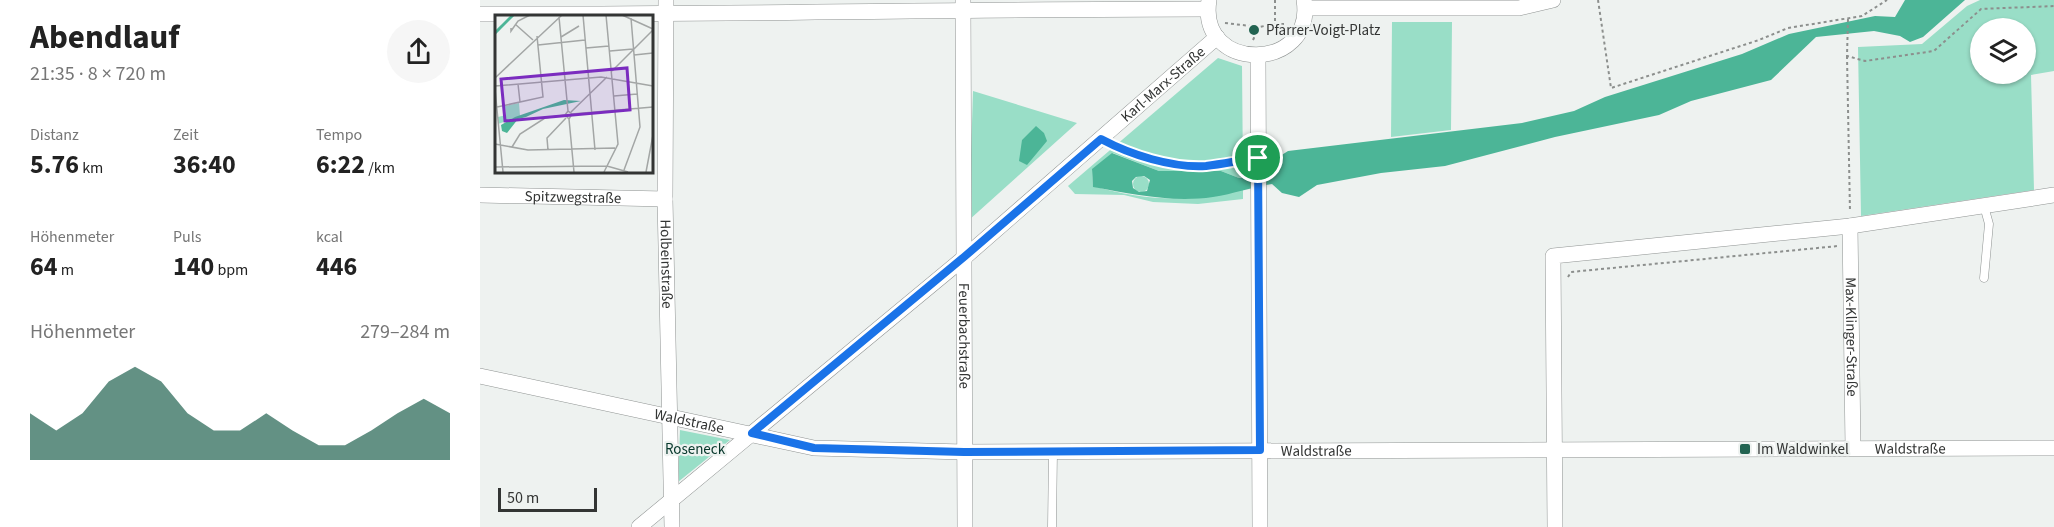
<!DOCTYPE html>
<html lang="de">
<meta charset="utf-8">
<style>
body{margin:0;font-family:"Source Sans 3",sans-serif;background:#f6f6f6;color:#222;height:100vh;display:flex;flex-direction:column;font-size:22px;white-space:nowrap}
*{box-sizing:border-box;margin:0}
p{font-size:20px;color:#767676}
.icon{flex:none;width:33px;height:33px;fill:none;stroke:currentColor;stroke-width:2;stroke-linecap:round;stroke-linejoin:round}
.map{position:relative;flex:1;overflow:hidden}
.details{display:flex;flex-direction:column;background:#fff;width:480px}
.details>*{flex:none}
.controls{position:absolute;left:1490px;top:18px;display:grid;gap:12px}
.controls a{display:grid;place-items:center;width:66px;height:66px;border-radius:50%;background:#fff;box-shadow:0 2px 4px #0004;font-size:30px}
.scale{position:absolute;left:18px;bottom:15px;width:99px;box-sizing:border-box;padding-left:6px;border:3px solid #333534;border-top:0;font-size:16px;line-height:21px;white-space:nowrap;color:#333534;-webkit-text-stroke:4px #eef2f0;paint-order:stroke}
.pin{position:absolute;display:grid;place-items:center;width:51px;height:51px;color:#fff;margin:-26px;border:3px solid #fff;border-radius:50%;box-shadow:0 2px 6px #0007}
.round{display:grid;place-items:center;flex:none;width:63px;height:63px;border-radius:32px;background:#f6f6f6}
.overview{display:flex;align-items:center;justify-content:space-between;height:102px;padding:0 30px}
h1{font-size:33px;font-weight:700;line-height:45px}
.figures{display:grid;grid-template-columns:repeat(3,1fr);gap:9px;height:102px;padding:6px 30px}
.figures div{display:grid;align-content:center}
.figures b{font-size:26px;font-weight:700}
.figures small{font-size:16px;font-weight:400}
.figures p{font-size:16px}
.chart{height:168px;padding:12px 30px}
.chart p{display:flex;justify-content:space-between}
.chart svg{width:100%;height:108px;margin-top:6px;fill:#226351;opacity:.7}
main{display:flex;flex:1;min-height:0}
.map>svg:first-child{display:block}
</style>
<main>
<section class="details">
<div class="overview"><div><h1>Abendlauf</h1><p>21:35 · 8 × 720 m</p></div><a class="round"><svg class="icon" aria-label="share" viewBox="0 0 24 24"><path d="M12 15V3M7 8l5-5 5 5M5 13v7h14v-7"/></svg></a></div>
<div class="figures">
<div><p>Distanz</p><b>5.76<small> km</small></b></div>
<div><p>Zeit</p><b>36:40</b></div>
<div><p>Tempo</p><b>6:22<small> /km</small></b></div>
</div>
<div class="figures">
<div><p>Höhenmeter</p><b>64<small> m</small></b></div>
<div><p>Puls</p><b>140<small> bpm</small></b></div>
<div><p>kcal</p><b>446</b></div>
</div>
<div class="chart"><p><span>Höhenmeter</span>279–284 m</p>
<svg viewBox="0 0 160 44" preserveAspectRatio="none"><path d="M0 44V25L10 32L20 25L30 12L40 6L50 12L60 25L70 32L80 32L90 25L100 32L110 38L120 38L130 32L140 25L150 19L160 25V44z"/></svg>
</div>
</section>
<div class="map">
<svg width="1574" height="527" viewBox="0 0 1574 527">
<rect width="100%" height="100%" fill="#eef2f0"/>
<!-- green -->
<path fill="#99dec7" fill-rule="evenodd" d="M 1500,0 L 1574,0 L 1574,71 L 1551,75 L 1554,190 L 1381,216 L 1378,47 L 1442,44 L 1487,6 ZM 1500,28 L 1545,28 L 1545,74 L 1500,74 Z
M 912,22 L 972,22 L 971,130 L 911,137 Z
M 738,58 L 762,66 L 763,176 L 759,178 L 741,171 L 679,171 L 633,153 L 612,170 L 613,186 C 662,200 713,204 763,189 L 763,199 L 718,204 L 673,202 L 644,195 L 595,194 L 588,186 Z
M 493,91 L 597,123 L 489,220 Z
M653 184a8 8 0 1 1 16 0a8 8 0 1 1-16 0Z
M 200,430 L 250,440 L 198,482 Z"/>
<!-- water -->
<path fill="#4cb597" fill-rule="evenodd" d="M 1425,0 L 1485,0 L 1443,37 L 1430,42 L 1420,36 L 1394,31 L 1336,37 L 1291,80 L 1211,101 L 1179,115 L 1075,137 L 965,166 L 901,173 L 837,185 L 819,197 L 802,193 L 792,184 C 772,187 753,194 733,197 C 692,203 653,194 613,187 L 612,169 L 632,153 L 679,171 L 741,171 L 759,178 L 791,173 L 797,158 L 808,151 L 1042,123 L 1094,111 L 1125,97 L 1262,54 L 1309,34 L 1395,16 L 1415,17 ZM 664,176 L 670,180 L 667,191 L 659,192 L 653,188 L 652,181 L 656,177 Z
M 556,126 L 564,133 L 567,141 L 547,165 L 539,161 L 542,140 Z"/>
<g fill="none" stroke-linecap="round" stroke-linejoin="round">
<!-- lane casing -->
<g stroke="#8f9392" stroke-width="9">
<path id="lane" d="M 1504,278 L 1509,224 L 1504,206
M 572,527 L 573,451"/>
</g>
<!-- street casing -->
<g stroke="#8f9392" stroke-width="16">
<g id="street">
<path id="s1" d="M 186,0 L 185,199 L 192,527"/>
<path id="s2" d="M 483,0 L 485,527"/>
<path d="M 729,0 C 717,74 836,72 824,0"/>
<path d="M 826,8 L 1039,8 L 1073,0"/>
<path d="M 0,14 C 243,15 485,9 727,9"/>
<path d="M 778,56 L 780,527"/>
<path id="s3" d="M 0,195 L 185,199"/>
<path id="s4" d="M 1370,226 L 1373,448"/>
<path id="s5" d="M 0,376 L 334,448 L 484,452 L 1574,448"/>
<path id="s6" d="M 159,527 L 485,257 L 737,37"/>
<path d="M 1075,527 L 1073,256 L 1370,226 L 1574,195"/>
</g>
</g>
<!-- path -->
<path stroke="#8c8f8d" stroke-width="2" stroke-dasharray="3 3" stroke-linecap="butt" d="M 795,0 L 795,24 L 805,24
M 1118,0 L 1131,88 L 1279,40 L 1308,28 L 1382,16 L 1407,0
M 1368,19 L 1367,56 L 1385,61 L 1454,51 L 1501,9 L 1574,6
M 745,23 L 779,27 L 795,24
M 773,40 L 779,27
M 1367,56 L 1370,212
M 634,146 C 681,165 715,167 764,160
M 1088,277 L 1091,272 L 1358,246"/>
<!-- lane -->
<use href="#lane" stroke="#fff" stroke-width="8"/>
<!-- street -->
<use href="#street" stroke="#fff" stroke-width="15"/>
</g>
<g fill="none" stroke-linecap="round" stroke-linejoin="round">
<!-- route casing -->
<g stroke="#fff" stroke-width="12">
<path id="route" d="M 621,139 C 651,155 692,168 726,166 C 744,164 761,160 778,158 L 780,450 L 484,452 L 334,448 L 272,433 L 484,257 Z"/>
</g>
<!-- route -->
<use href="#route" stroke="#1a73e8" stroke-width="8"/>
</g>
<!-- markers -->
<g fill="#226351" stroke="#eef2f0" stroke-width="2">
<circle cx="774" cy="30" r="6"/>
<rect x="1259" y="443" width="12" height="12" rx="3"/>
</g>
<g text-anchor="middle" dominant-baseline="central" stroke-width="4.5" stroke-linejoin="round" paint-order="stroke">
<!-- poi labels -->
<g font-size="15" fill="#333534" stroke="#eef2f0" text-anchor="start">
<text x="786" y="30">Pfarrer-Voigt-Platz</text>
<text x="1277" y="449">Im Waldwinkel</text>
</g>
<!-- street labels -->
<g font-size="15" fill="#333534" stroke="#eef2f0">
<text stroke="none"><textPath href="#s6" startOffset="686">Karl-Marx-Straße</textPath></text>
<text stroke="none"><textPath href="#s3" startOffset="93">Spitzwegstraße</textPath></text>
<text stroke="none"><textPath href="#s1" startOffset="264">Holbeinstraße</textPath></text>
<text stroke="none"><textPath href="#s2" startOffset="336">Feuerbachstraße</textPath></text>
<text stroke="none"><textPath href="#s4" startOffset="111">Max-Klinger-Straße</textPath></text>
<text stroke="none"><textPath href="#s5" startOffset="214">Waldstraße</textPath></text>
<text stroke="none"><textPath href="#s5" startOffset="1438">Waldstraße</textPath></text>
<text stroke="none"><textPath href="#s5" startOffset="844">Waldstraße</textPath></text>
</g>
<!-- park labels -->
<g font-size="15" fill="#06372b" stroke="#eef2f0">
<text x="215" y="449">Roseneck</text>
</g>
</g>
<!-- overview -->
<g transform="translate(15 15)">
<rect width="158" height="158" fill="#eef2f0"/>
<path d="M 24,88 L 25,101 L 3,109 L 3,102 L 11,100 L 10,91 Z" fill="#99dec7"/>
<path d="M 69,85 L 86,86 L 48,94 L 31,102 L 23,104 L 12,118 L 7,116 L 6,110 L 20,102 Z" fill="#4cb597"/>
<path fill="none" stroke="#4cb597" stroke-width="3" d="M 0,18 L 18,0"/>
<path fill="none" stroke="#a3a6a5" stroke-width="1.5" d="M 88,0 L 100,135M 127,0 L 158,14M 64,2 L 73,96M 20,9 L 38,25M 16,13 L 16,16 L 23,6 L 35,0M 66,22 L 84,11M 43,30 L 90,25M 91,33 L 114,31M 115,36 L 138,34M 139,40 L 158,38M 117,56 L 158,15M 0,63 L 67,0M 23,69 L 25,87M 0,71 L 106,62 L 158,71M 0,74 L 8,157M 119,81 L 142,79M 2,92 L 48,82 L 42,21M 76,97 L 112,62M 77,99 L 158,92M 74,104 L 70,100 L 73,96 L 77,99 L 74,104 L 79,157M 0,129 L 33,135 L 120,133M 17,132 L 25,119 L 50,103 L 70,100M 53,135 L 52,123 L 71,103M 0,152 L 112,151 L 133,157M 129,155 L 145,112 L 136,3M 109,157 L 123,129 L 111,0M 151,157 L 158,120"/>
<path fill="#7b2cbf" fill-opacity="0.15" stroke="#7b2cbf" stroke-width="3" d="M 132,53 L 135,95 L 10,106 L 6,64 Z"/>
<rect width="158" height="158" fill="none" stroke="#333534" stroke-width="3"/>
</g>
</svg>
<div class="controls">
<a><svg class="icon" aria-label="layers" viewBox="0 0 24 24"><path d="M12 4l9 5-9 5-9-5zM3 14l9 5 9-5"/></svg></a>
</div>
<div class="scale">50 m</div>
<div class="pin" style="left:778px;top:158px;background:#1e9e55"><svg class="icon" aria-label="arrive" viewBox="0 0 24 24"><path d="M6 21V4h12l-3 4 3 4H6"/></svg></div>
</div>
</main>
